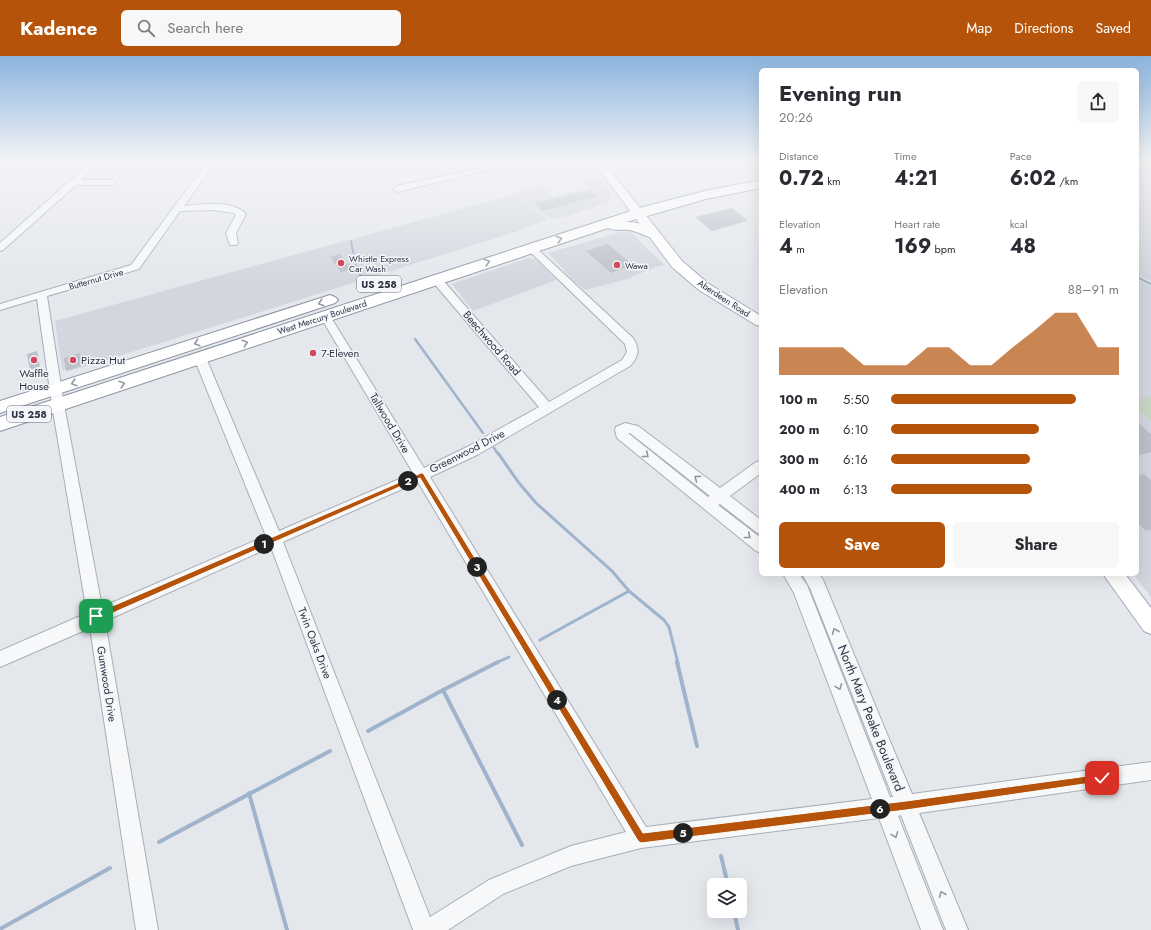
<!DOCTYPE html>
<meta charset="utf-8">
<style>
body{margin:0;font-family:Jost,sans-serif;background:#f7f7f7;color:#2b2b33;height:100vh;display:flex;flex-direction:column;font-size:15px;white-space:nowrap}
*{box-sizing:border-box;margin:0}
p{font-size:13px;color:#7c7c81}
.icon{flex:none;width:22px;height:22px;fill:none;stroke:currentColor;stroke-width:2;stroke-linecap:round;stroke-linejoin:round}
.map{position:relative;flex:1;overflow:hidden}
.panel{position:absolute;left:759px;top:12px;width:380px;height:508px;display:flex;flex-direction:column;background:#fff;border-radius:6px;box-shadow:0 4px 16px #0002}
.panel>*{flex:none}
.controls{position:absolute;left:707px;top:822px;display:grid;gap:8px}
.controls a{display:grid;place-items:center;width:40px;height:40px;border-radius:6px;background:#fff;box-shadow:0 4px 16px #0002;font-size:20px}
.pin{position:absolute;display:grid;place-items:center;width:34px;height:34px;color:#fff;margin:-17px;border-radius:8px;box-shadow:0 2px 6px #0006}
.km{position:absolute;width:20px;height:20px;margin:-10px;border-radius:50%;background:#222;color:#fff;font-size:11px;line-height:20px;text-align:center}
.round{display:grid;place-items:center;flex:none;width:42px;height:42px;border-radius:6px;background:#f7f7f7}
.overview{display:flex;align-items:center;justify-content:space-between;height:68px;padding:0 20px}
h1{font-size:22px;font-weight:700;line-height:30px}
.stats{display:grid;grid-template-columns:repeat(3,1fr);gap:6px;height:68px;padding:4px 20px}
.stats div{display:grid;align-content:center}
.stats b{font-size:20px;font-weight:700}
.stats small{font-size:11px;font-weight:400}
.stats p{font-size:11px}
.chart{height:112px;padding:8px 20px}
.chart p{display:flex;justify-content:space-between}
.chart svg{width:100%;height:72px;margin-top:4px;fill:#b45309;opacity:.7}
.primary-button{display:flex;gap:8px;margin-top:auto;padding:8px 20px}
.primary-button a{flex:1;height:46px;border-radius:6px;background:#b45309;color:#fff;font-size:16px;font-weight:700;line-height:46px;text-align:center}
.primary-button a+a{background:#f7f7f7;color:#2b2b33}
ul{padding:0 20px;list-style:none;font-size:13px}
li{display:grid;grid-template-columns:64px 48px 1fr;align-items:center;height:30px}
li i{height:10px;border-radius:5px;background:#b45309}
header{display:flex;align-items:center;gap:24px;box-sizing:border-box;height:56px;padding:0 20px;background:#b45309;color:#fff}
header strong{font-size:19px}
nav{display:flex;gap:22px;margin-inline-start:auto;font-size:14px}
.search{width:280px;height:36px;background:#f7f7f7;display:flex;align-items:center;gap:10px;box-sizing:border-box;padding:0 14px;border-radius:6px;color:#7c7c81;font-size:15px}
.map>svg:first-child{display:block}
</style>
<header>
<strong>Kadence</strong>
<div class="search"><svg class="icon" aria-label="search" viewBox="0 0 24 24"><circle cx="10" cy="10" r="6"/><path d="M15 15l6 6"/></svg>Search here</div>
<nav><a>Map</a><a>Directions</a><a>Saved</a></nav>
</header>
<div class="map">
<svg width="1151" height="874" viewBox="0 0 1151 874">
<rect width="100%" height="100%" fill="#e4e7ec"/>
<!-- built -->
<path fill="#d2d6de" d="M 674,105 L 761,105 L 761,113 L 691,123 Z
M 1137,105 L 1151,105 L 1151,225 L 1137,219 Z
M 602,123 L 612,138 L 607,147 L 568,160 L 551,163 L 531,150 L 517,139 L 516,137 L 542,131 L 553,140 L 588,133 L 582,125 Z
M 515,138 L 547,163 L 515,176 L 235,264 L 70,315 L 62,313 L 55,265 Z
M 623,175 L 633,177 L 647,193 L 665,209 L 655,211 L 627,223 L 585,234 L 574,225 L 548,197 Z
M 528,202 L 537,204 L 556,224 L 473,255 L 452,228 Z
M 1137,223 L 1151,230 L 1151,541 L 1133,518 L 1137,518 Z"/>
<!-- green -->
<path fill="#c9d6c5" d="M 1151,340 L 1151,364 L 1137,353 L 1137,344 Z"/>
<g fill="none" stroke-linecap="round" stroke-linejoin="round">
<!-- stream-far3 -->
<path stroke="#9fb4cc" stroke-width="2" d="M 351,185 L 356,211 L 362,222
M 1137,221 L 1151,228"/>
<!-- stream-far2 -->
<path stroke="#9fb4cc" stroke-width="2.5" d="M 415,283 L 483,377
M 494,392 L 498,398"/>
<!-- stream-far1 -->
<path stroke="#9fb4cc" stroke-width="3" d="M 498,397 L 519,427 L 536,447 L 612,515 L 629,535 L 664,564 L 669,571 L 678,607
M 540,584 L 629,535
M 496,607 L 509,601"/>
<!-- stream -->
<path stroke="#9fb4cc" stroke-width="4" d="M 677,606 L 697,690
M 443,634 L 522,789
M 368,675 L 443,634 L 498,606
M 249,737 L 287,874
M 159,786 L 330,695
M 721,800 L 728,829
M 734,855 L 738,874
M 0,873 L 110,812"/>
</g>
<!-- building -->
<path fill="#bbc0ca" d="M 590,134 L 597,140 L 543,155 L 535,147 Z
M 732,152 L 748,165 L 712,175 L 695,161 Z
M 608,188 L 633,209 L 611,217 L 586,195 Z
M 340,198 L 351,213 L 341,216 L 330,201 Z
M 37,295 L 40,310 L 30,314 L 27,298 Z
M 80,297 L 83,309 L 66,315 L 64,302 Z
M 1137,366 L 1151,378 L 1151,396 L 1137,400 Z
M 1144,418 L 1151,424 L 1151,474 L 1146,475 L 1137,466 L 1137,420 Z"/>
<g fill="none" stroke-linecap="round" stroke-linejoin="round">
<!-- minor casing -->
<g stroke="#a9aeb7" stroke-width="2">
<path id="minor" d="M 92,105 L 101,105 L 81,124 L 111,124 L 114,125 L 115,127 L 114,129 L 76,129 L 3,194 L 0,195 L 0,187 Z
M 208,105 L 216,105 L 184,150 C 201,148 234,144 246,158 L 236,177 L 238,187 L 236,189 L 230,189 L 226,177 L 236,159 L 234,157 L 212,154 L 180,155 L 139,213 L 47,240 L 64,349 L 102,551 L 266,480 L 194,302 L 196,299 L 204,299 L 206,302 L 279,475 L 413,417 L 320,260 L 321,258 L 329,258 L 330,260 L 424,412 L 467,391 L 539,351 L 432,225 L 431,223 L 432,221 L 440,221 L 549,346 L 622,304 L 627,296 L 625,288 L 528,194 L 526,192 L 528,190 L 534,190 L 633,282 C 640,293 639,301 630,310 L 477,399 L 430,421 L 646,771 L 872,743 L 794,537 L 783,518 L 799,518 L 807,529 L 890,741 L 893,741 L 810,532 L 802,518 L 819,518 L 823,524 L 912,738 L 1151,706 L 1151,724 L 919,757 L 968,874 L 946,874 L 901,759 L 898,760 L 943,874 L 921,874 L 879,762 L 641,792 L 571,810 L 503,838 L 448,874 L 413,874 L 271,491 L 105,565 L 158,874 L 136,874 L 90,572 L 0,611 L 0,595 L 87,557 L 52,349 L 37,243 L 0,254 L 0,248 L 131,209 ZM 418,426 L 626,776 L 571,790 L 489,824 L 430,861 L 283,486 Z
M 512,105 L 531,105 L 527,107 L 501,111 L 397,136 L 393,133 L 397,130 Z
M 625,367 L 638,370 L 720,432 L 756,406 L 761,405 L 761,417 L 730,440 L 761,464 L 761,478 L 756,476 L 720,448 L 718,449 L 761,482 L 761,497 L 756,495 L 617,382 L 615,374 L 616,371 ZM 628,377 L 630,377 L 710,440 L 708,441 Z"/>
</g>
<!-- major casing -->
<g stroke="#a3abb8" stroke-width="2">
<path id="major" d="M 593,105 L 603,105 L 682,205 L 709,228 L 761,260 L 761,270 L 756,269 L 699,234 L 672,211 Z
M 1103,518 L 1125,518 L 1151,552 L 1151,578 L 1144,575 Z"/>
</g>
<!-- highway casing -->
<g stroke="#8b94a3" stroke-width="2">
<path id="highway" d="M 761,124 L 761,132 L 706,143 L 626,166 C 636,166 654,169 660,178 L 658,181 C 648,183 642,177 633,175 C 625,172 615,176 608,172 L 0,375 L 0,361 L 643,151 L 705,135 Z
M 330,239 L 335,241 L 338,244 L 335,247 L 0,357 L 0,345 Z"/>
</g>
<!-- minor -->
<use href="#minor" fill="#f7f8fa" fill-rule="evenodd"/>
<!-- major -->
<use href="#major" fill="#fff" fill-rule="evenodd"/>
<!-- highway -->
<use href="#highway" fill="#fff" fill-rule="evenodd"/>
</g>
<!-- one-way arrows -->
<defs><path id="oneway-chevron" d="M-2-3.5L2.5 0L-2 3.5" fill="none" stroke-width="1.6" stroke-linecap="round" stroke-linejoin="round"/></defs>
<g stroke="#959aa2">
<use href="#oneway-chevron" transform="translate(559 183) rotate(-18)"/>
<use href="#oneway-chevron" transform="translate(487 206) rotate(-18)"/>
<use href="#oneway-chevron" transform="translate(321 247) rotate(162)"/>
<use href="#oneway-chevron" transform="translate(197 287) rotate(162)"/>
<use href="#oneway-chevron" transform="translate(245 287) rotate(-18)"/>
<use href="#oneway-chevron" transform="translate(74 327) rotate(162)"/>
<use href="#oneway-chevron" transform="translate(122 328) rotate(-18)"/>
</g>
<g stroke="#9196a0">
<use href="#oneway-chevron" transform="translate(646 399) rotate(39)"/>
<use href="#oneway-chevron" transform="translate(697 422) rotate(-143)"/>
<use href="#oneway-chevron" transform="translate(748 480) rotate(39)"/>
<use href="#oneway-chevron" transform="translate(835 575) rotate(-112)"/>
<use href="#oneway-chevron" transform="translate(839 631) rotate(69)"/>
<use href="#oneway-chevron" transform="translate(895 779) rotate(69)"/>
<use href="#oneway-chevron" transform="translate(942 838) rotate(-112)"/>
</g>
<!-- sky -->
<linearGradient id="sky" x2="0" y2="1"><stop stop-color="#8bb4dd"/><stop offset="0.46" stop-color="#f3f4f6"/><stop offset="1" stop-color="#f3f4f6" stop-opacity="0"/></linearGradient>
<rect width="1151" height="227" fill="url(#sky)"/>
<!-- route -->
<path fill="#b45309" stroke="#fff" d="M 421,417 L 423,417 L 643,777 L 906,745 L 1102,718 L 1105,719 L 1106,722 L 1105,725 L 906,754 L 641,787 L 638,785 L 420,422 L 99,563 L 96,564 L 93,560 L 94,558 Z"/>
<!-- markers -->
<g fill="#d1495b" stroke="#f4f6f9" stroke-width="1.5">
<circle cx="341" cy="207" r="4"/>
<circle cx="617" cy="209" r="4"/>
<circle cx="313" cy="297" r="4"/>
<circle cx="34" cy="304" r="4"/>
<circle cx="73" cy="304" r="4"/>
</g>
<g text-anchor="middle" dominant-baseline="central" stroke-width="3" stroke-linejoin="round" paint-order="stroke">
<!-- far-poi labels -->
<g font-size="9" fill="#2b3445" stroke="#f4f6f9" text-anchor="start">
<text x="349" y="202">Whistle Express<tspan x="349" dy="10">Car Wash</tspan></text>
<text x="625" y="209">Wawa</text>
</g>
<!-- far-street labels -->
<g font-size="9" fill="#2b3445" stroke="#f4f6f9">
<text transform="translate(96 223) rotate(-16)">Butternut Drive</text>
<text transform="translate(724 242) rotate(33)">Aberdeen Road</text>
<text transform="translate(322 261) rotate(-18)">West Mercury Boulevard</text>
</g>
<!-- shield labels -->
<g fill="#f4f6f9" stroke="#676e7b" stroke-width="1">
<rect x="357" y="220" width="44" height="16" rx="3"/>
<rect x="7" y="350" width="44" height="16" rx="3"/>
</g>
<g font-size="10" font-weight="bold" fill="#2b3445">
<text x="379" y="228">US 258</text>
<text x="29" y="358">US 258</text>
</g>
<!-- street labels -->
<g font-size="11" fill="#2b3445" stroke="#f4f6f9">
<text transform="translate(492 287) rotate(49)">Beechwood Road</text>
<text transform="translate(390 367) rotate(59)">Tallwood Drive</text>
<text transform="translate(467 395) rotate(-27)">Greenwood Drive</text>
<text transform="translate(315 587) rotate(69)">Twin Oaks Drive</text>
<text transform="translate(107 628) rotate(81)">Gumwood Drive</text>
</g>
<!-- poi labels -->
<g font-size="11" fill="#2b3445" stroke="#f4f6f9" text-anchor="start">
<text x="321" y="297">7-Eleven</text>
<text x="81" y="304">Pizza Hut</text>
<text x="34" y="317" text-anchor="middle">Waffle<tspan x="34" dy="13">House</tspan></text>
</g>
<!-- near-street labels -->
<g font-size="13" fill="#2b3445" stroke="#f4f6f9">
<text transform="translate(871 662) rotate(68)">North Mary Peake Boulevard</text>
</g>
</g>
</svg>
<div class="controls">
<a><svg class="icon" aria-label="layers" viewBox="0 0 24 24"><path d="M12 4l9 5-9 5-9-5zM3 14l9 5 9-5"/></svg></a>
</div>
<div class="pin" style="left:96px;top:560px;background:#1e9e55"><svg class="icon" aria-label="arrive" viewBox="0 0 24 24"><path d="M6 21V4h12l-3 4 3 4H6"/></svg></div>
<div class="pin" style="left:1102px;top:722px;background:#d93025"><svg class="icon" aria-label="check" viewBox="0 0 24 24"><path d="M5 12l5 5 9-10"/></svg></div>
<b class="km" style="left:264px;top:488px">1</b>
<b class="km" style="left:408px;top:425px">2</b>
<b class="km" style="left:477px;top:511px">3</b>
<b class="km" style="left:557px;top:644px">4</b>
<b class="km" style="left:683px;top:777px">5</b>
<b class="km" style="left:880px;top:753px">6</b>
<section class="panel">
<div class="overview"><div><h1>Evening run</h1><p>20:26</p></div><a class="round"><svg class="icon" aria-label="share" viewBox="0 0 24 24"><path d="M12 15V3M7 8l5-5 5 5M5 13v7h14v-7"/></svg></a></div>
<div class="stats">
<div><p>Distance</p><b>0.72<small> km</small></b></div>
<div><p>Time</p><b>4:21</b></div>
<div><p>Pace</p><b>6:02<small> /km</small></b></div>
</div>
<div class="stats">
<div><p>Elevation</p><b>4<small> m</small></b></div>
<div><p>Heart rate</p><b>169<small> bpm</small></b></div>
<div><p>kcal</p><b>48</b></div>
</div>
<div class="chart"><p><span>Elevation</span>88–91 m</p>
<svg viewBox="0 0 160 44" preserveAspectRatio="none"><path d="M0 44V27L10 27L20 27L30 27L40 38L50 38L60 38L70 27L80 27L90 38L100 38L110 27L120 17L130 6L140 6L150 27L160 27V44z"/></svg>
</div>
<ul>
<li><b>100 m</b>5:50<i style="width:81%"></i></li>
<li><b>200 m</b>6:10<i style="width:65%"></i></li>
<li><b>300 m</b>6:16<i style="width:61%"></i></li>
<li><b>400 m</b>6:13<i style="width:62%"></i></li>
</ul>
<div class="primary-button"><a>Save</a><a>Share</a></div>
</section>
</div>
